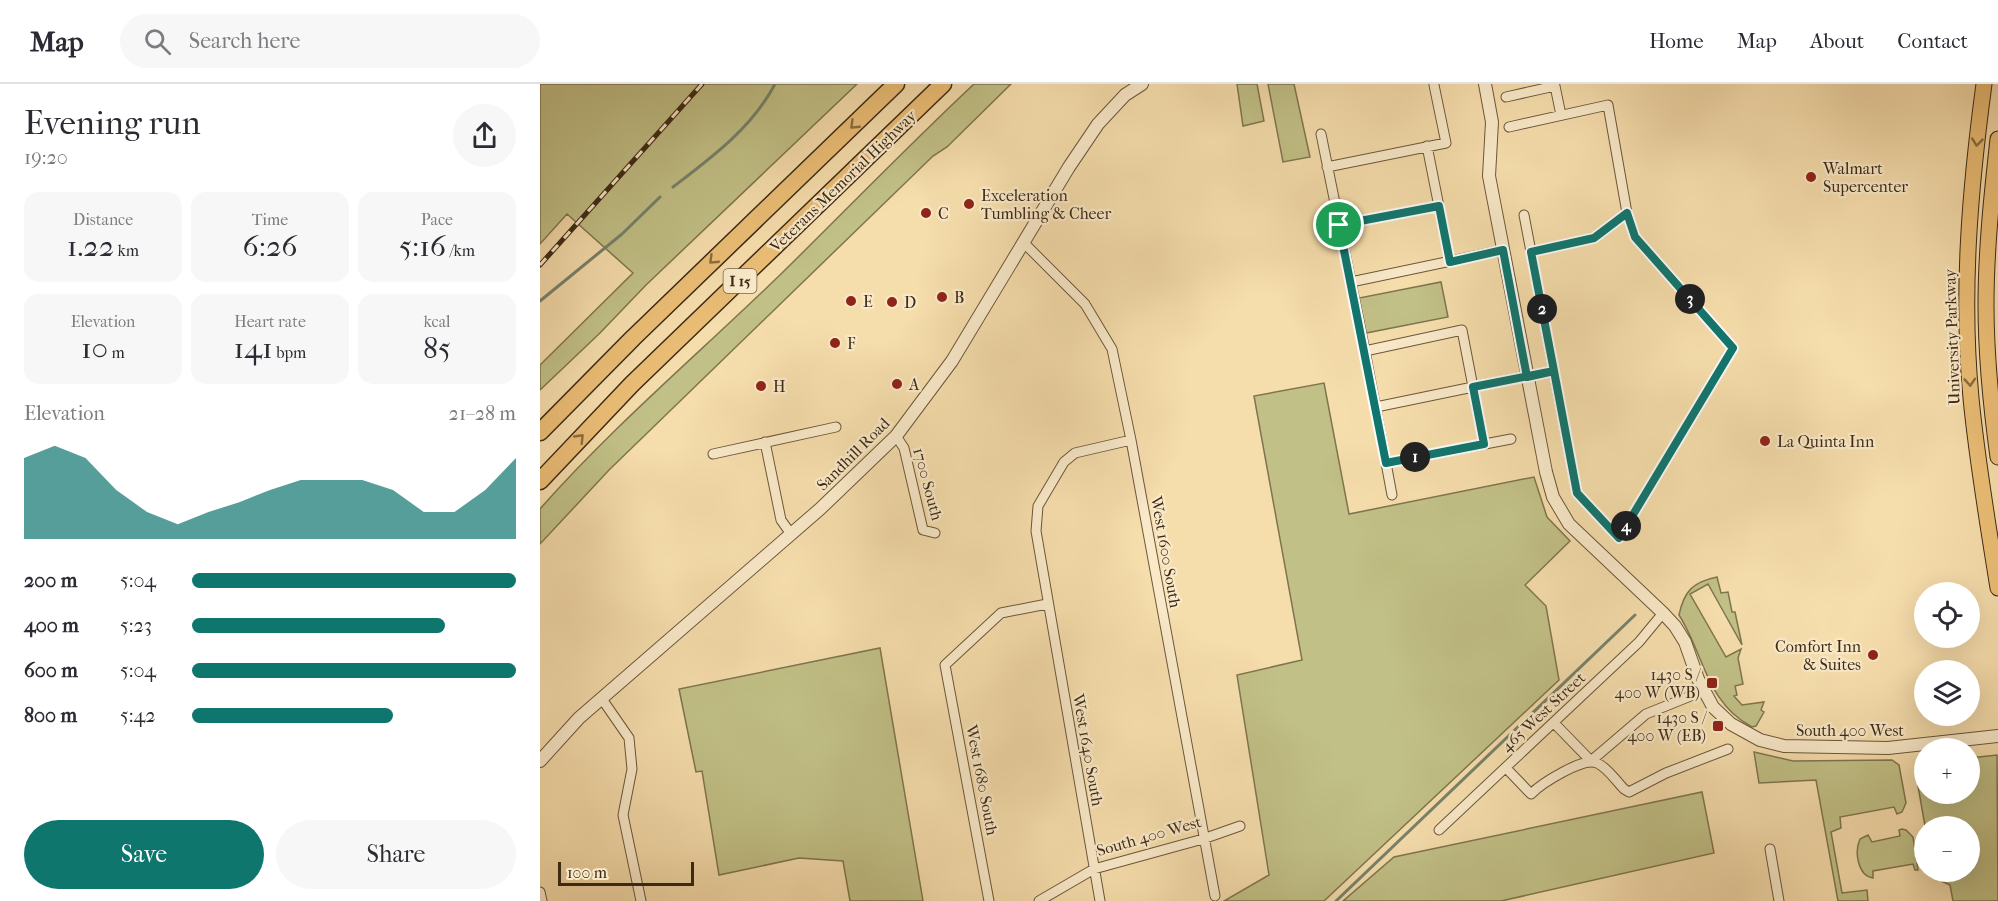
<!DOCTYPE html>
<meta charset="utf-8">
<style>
body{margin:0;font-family:"IM FELL French Canon",serif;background:#f7f7f7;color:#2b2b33;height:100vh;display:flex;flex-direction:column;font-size:22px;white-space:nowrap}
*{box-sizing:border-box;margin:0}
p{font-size:20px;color:#7c7c81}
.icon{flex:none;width:33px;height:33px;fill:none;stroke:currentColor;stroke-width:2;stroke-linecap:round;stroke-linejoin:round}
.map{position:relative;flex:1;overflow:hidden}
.details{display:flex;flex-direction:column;background:#fff;width:540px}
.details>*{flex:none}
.controls{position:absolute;left:1374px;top:498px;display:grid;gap:12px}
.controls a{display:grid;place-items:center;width:66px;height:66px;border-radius:50%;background:#fff;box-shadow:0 6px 24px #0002;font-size:30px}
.scale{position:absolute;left:18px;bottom:15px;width:136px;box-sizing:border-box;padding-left:6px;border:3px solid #3d2a15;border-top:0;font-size:16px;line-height:21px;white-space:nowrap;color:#3d2a15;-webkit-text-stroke:4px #f9e9c9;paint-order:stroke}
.pin{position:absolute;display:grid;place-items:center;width:51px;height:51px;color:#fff;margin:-26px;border:3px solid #fff;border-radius:50%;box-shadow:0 2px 6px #0007}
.km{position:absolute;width:30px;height:30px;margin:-15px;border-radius:50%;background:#222;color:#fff;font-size:16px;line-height:30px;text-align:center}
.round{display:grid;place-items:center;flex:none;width:63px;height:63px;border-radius:32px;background:#f7f7f7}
.head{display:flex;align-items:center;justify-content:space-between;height:102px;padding:0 24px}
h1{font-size:33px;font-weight:600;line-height:45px}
.stats{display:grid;grid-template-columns:repeat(3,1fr);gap:9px;height:102px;padding:6px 24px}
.stats div{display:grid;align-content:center;border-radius:15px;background:#f7f7f7;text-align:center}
.stats b{font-size:30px;font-weight:600}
.stats small{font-size:16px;font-weight:400}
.stats p{font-size:16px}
.chart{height:168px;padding:12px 24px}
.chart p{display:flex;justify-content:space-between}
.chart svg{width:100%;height:108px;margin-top:6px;fill:#0f766e;opacity:.7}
.action{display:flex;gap:12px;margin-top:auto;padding:12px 24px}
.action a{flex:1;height:69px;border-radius:36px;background:#0f766e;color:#fff;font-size:24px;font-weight:600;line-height:69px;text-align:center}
.action a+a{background:#f7f7f7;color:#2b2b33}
ul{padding:0 24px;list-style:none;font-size:20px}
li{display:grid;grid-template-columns:96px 72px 1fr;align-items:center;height:45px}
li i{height:15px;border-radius:8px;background:#0f766e}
header{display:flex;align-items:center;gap:36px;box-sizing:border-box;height:84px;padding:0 30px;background:#fff;border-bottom:2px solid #e1e1e2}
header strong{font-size:28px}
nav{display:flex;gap:33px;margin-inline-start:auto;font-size:21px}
.search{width:420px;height:54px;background:#f7f7f7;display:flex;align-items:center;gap:15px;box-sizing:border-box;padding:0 21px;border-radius:33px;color:#7c7c81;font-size:22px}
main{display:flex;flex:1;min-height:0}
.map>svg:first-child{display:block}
</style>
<header>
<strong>Map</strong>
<div class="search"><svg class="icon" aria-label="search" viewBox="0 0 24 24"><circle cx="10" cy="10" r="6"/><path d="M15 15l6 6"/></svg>Search here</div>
<nav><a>Home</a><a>Map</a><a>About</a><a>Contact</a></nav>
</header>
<main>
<section class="details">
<div class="head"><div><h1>Evening run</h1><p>19:20</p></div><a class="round"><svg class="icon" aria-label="share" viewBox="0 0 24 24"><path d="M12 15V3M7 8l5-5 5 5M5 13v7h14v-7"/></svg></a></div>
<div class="stats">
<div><p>Distance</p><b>1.22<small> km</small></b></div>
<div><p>Time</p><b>6:26</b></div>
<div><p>Pace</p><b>5:16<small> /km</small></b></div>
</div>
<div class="stats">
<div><p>Elevation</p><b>10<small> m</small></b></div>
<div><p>Heart rate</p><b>141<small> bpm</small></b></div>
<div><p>kcal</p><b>85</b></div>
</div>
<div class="chart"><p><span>Elevation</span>21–28 m</p>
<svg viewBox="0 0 160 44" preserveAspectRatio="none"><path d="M0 44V11L10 6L20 11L30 24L40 33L50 38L60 33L70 29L80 24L90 20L100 20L110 20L120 24L130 33L140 33L150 24L160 11V44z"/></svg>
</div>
<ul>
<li><b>200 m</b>5:04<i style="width:100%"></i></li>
<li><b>400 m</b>5:23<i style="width:78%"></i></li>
<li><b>600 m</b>5:04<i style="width:100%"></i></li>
<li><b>800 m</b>5:42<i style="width:62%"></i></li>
</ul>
<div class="action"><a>Save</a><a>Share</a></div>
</section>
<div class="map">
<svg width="1458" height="817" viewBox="0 0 1458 817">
<rect width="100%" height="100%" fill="#f6ddac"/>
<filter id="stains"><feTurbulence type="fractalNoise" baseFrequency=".00333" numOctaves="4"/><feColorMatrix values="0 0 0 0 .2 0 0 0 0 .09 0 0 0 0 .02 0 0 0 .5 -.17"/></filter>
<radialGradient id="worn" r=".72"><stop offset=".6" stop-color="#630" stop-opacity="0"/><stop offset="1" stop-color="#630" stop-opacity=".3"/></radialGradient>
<!-- green -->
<path fill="#c1c086" stroke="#7f754e" stroke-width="1.5" d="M 0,0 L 317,0 L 106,201 L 60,249 L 0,306 L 0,281 L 93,189 L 27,130 L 0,160 Z
M 434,0 L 471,0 L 407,63 L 393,72 L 69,386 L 0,460 L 0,425 C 75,340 162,267 243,188 C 307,125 369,61 434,0 Z
M 697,0 L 717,0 L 724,37 L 703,42 Z
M 728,0 L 754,0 L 770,73 L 743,78 Z
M 901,198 L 908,233 L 826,249 L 819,214 Z
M 784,299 L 809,430 L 994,393 L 1007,433 L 1030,457 L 985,501 L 1006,522 L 1019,596 L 784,817 L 684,817 L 729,791 L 697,591 L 762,576 L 714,312 Z
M 1177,493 L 1181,509 L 1188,508 L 1192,528 L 1195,528 L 1202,561 L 1168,500 L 1150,510 L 1186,573 L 1201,565 L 1198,574 L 1203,600 L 1195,602 L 1197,611 L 1194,612 L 1202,621 L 1224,618 L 1221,626 L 1224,628 L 1216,642 L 1212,643 C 1166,619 1164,570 1139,531 C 1144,507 1153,498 1177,493 Z
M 340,564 L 383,817 L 310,817 L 303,777 L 259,774 L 179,791 L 162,687 L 156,688 L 139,605 Z
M 1214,668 L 1253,677 L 1352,676 L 1359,681 L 1366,719 L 1362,728 L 1357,730 L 1354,723 L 1300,733 L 1301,744 L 1291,748 L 1302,809 L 1327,806 L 1328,817 L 1298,817 L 1276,696 L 1219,699 Z
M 1457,671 L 1458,817 L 1413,817 L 1410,801 L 1401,797 L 1397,790 L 1394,791 L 1393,788 L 1430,788 L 1430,742 L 1385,742 L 1375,685 L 1379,681 L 1384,678 L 1384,710 L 1430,710 L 1430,674 Z
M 1162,708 L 1174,769 L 961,817 L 803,817 L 854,773 Z
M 1362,745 L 1366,746 L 1373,753 L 1378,786 L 1375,786 L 1373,780 L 1333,787 L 1333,794 C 1318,792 1314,768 1320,755 L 1328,751 L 1332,758 L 1360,752 L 1359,746 Z"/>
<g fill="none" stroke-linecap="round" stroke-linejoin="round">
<!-- stream -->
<path stroke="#77826b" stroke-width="3" d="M 133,103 C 171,74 212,44 235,0
M 0,217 L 82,150 L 120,113
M 796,817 L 1095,531"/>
<!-- minor casing -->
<g stroke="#6b573b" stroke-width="11">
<path id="minor" d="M 966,13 L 1015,2 L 1021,31
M 969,43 L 1068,21 L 1087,129 L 1095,153 L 1193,264 L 1079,454 L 1037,409 L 984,131
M 781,50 L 811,198 L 963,166
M 887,62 L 910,178
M 787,83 L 906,59 L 894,1
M 799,141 L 899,122
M 484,159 L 545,220 L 572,265 L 591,356 L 675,812
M 991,168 L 1054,154 L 1087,129
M 811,198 L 825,267
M 836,323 L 933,303 L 944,360
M 356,352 L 364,364 L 383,446 L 395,449
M 225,358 L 241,436 L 251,450
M 173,370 L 296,343
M 846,379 L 971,355
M 852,411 L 825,267 L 922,246 L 933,303 L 1013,287
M 62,615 L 89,654 L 92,685 L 83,731 L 101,817
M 1014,639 L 1051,677 L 1106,630 L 1163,607
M 966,684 L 991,710 C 1002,699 1043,673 1057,679 C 1067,683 1077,698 1084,705 L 1089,708 L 1126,689 L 1188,665
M 899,746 L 1099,558 L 1123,529
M 1230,765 L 1239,817
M 0,808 L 2,817
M 449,817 L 405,581 L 461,529 L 507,520
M 499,817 L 554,785 L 663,755 L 700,742
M 560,817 L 496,447 L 498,422 L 524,378 L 535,369 L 591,356"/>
</g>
<!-- tertiary casing -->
<g stroke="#6b573b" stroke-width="14">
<path id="tertiary" d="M 945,0 L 952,38 L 949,92 L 1006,388 L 1013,413 L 1029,440 L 1123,529 L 1135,542 L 1145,558 L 1158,595 L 1173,623 L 1191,640 L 1220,656 L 1244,662 L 1348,664 L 1458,652
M 0,677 L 39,634 L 280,425 L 356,352 L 412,277 L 529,83 L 558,40 L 585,11 L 602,0"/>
</g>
<!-- primary casing -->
<g stroke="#3d2a15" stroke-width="17">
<path id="primary" d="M 1444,0 C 1430,104 1421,209 1431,314 C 1437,377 1448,441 1458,504
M 1458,55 C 1452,110 1446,165 1446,221 C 1446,272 1451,322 1458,373"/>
</g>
<!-- motorway casing -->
<g stroke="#3d2a15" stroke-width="19">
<path id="motorway" d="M 0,348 L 93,254 L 356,0
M 0,397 L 92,300 L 403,0"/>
</g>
<!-- minor -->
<use href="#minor" stroke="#f9e9c9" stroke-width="9"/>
<!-- tertiary -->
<use href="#tertiary" stroke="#f9e9c9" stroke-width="12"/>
<!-- primary -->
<use href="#primary" stroke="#ebbe76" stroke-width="15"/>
<!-- motorway -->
<use href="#motorway" stroke="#ebbe76" stroke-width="16"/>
<!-- rail casing -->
<g stroke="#3d2a15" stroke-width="5">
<path id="rail" d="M 0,181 L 162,0"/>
</g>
<!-- rail -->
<use href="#rail" stroke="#f9e9c9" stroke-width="3" stroke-dasharray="9" stroke-linecap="butt"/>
</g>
<!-- one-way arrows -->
<defs><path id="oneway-chevron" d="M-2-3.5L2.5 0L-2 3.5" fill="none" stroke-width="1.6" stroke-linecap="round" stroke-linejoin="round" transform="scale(1.5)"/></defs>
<g stroke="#8b6d41">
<use href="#oneway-chevron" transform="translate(314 41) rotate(136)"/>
<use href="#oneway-chevron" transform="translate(1437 58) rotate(96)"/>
<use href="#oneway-chevron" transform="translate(173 176) rotate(136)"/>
<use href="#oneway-chevron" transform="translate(1430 298) rotate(86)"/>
<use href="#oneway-chevron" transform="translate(40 354) rotate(-46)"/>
</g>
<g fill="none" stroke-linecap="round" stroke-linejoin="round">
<!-- route casing -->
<g stroke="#fff" stroke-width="12">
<path id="route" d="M 799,141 L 846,379 L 944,360 L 933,303 L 1014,287 L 991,168 L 1054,154 L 1087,129 L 1095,153 L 1193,264 L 1079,454 L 1037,409 L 1014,287 L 987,293 L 963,166 L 910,178 L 899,122 L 799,141"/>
</g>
<!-- route -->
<use href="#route" stroke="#0f766e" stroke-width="8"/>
</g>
<!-- markers -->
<g fill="#8f2418" stroke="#f9e9c9" stroke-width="2">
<circle cx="1271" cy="93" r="6"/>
<circle cx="429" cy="120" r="6"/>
<circle cx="386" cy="129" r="6"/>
<circle cx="402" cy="213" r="6"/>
<circle cx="311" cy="217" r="6"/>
<circle cx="352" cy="218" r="6"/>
<circle cx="295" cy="259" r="6"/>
<circle cx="357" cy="300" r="6"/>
<circle cx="221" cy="302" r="6"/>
<circle cx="1225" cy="357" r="6"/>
<circle cx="1333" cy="571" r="6"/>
<rect x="1166" y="593" width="12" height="12" rx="3"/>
<rect x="1172" y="636" width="12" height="12" rx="3"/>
</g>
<g text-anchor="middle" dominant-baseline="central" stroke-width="4.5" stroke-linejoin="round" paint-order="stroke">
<!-- shield labels -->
<rect fill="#f9e9c9" stroke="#75634b" stroke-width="1.5" x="183.5" y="185" width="33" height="24" rx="4.5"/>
<g font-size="15" font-weight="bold" fill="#3d2a15">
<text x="200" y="197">I 15</text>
</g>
<!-- poi labels -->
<g font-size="16" fill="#3d2a15" stroke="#f9e9c9" text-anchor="start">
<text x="1283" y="84">Walmart<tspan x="1283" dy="18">Supercenter</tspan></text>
<text x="441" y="111">Exceleration<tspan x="441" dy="18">Tumbling &amp; Cheer</tspan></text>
<text x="398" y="129">C</text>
<text x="414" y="213">B</text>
<text x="323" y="217">E</text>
<text x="364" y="218">D</text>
<text x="307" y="259">F</text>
<text x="369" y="300">A</text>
<text x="233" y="302">H</text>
<text x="1237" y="357">La Quinta Inn</text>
<text x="1321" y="562" text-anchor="end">Comfort Inn<tspan x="1321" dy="18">&amp; Suites</tspan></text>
<text x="1160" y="590" text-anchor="end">1430 S /<tspan x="1160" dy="18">400 W (WB)</tspan></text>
<text x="1166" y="633" text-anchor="end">1430 S /<tspan x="1166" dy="18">400 W (EB)</tspan></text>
</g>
<!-- street labels -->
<g font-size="16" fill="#3d2a15" stroke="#f9e9c9">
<text transform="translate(303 97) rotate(-44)">Veterans Memorial Highway</text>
<text transform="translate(1412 253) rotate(-92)">University Parkway</text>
<text transform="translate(313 370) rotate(-45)">Sandhill Road</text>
<text transform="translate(388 400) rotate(75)">1700 South</text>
<text transform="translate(626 468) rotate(80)">West 1600 South</text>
<text transform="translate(1003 628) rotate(-43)">465 West Street</text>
<text x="1310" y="646">South 400 West</text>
<text transform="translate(548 666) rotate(80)">West 1640 South</text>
<text transform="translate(442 696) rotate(79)">West 1680 South</text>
<text transform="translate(609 752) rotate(-16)">South 400 West</text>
</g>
</g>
<rect width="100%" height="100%" filter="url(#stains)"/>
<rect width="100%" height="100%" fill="url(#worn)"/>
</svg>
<div class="controls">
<a><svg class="icon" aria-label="locate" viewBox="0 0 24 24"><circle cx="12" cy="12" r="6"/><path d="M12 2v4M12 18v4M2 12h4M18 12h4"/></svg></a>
<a><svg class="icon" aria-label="layers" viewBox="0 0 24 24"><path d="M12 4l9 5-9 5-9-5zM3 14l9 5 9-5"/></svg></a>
<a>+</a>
<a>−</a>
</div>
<div class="scale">100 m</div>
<div class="pin" style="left:799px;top:141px;background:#1e9e55"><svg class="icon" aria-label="arrive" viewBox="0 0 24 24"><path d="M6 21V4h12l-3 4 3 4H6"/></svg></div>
<b class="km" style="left:875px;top:373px">1</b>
<b class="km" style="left:1002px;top:225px">2</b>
<b class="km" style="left:1150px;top:215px">3</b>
<b class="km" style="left:1086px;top:442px">4</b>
</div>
</main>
